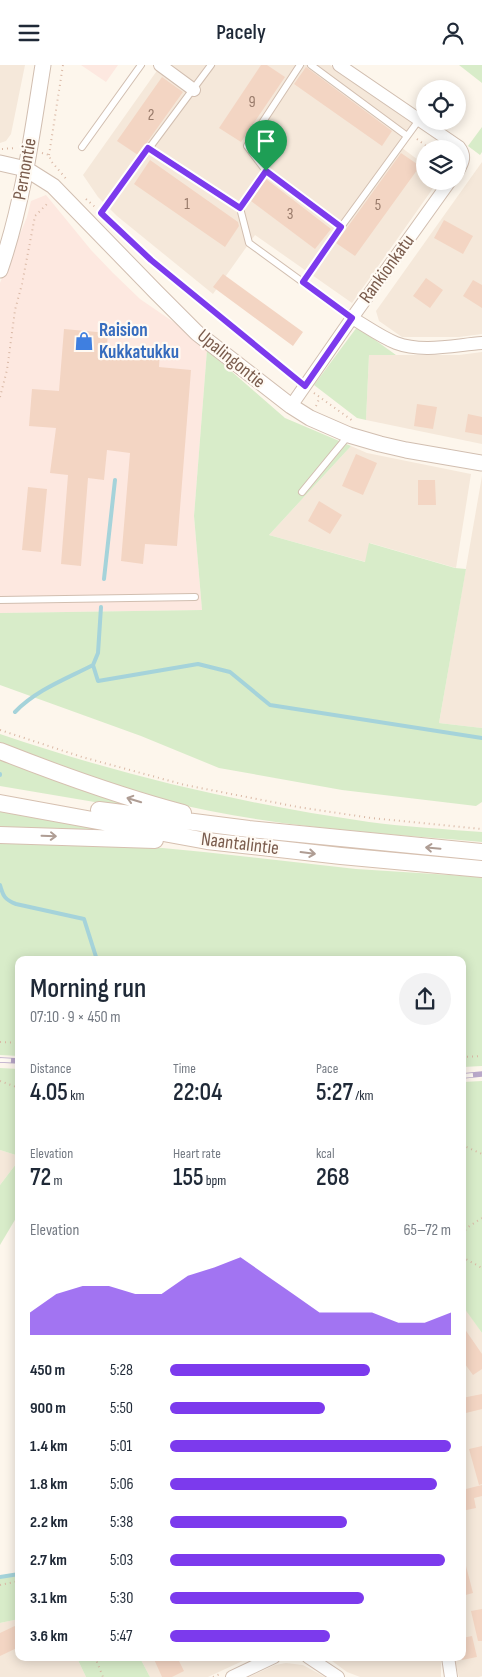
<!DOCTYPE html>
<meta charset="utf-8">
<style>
body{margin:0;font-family:"Sofia Sans Condensed",sans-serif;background:#f2f2f3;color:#1f2937;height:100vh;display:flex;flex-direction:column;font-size:19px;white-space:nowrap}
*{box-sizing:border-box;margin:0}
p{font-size:16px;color:#747a83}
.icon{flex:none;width:28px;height:28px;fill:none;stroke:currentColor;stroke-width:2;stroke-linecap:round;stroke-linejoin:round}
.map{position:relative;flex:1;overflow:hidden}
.side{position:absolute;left:15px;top:891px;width:451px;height:705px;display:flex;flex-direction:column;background:#fff;border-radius:10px;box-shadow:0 2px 12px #0003}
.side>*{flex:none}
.tools{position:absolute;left:416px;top:15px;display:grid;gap:10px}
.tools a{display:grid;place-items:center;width:50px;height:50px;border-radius:50%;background:#fff;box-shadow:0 2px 12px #0003;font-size:25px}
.pin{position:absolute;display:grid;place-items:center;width:42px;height:42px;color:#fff;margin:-51px -21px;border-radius:50% 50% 50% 0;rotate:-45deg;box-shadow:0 0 5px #0007}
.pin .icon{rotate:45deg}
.round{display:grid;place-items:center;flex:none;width:52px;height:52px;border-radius:26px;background:#f2f2f3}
.headline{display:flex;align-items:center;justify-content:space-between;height:85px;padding:0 15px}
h1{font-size:28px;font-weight:600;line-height:38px}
.stats{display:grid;grid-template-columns:repeat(3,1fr);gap:8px;height:85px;padding:5px 15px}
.stats div{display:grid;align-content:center}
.stats b{font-size:25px;font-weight:600}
.stats small{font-size:14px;font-weight:400}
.stats p{font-size:14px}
.chart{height:140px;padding:10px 15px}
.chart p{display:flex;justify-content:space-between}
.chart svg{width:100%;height:90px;margin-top:5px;fill:#7c3aed;opacity:.7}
ul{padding:0 15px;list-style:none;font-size:16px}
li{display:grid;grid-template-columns:80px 60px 1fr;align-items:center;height:38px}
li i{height:12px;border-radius:6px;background:#7c3aed}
header{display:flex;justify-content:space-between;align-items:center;height:65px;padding:0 15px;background:#fff;font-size:22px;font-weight:600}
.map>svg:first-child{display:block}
</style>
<header><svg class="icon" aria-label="menu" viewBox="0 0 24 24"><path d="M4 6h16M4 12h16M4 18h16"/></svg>Pacely<svg class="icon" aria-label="person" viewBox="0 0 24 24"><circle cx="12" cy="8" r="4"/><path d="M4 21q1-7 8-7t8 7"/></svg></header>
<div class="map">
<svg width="482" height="1612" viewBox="0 0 482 1612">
<rect width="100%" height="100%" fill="#fdf6ec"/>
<!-- residential -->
<path fill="#f5e8da" d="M 0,0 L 25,0 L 11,69 L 6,76 L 0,78 Z
M 161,0 L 296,0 L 301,3 L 304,0 L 330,0 L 413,58 L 398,80 L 425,100 L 425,116 L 437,116 L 436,119 L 352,238 L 255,170 L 213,229 L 117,151 L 98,132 L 83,110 Z
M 482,97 L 482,269 L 459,272 L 402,272 L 379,256 L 376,246 Z
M 482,287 L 482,379 L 366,355 L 369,290 L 459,290 Z
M 351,381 L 367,388 L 471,409 L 456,503 L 370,478 L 366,497 L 269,470 Z
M 482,411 L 482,663 L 439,658 Z
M 0,1085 L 19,1091 L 19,1095 L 0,1120 Z
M 463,1240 L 482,1268 L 482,1611 L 479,1612 L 459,1612 L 454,1593 L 462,1592 Z
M 19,1554 L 19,1592 L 77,1593 L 86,1612 L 0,1612 L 0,1558 Z
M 140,1593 L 249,1593 L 208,1612 L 150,1612 Z
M 328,1593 L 441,1593 L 441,1612 L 360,1612 L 347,1607 Z
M 286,1598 L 303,1600 L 325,1612 L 249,1612 L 275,1600 Z"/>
<!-- commercial -->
<path fill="#fde8e0" d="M 81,0 L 118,0 L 106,17 Z
M 46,130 L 91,185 L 113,208 L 140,234 L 178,260 L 207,285 L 194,451 L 202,545 L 0,548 L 0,218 L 27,152 L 31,136 Z"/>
<!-- green -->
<path fill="#d8ecc9" d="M 459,0 L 482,0 L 482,18 Z
M 482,62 L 482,87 L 480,90 L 468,81 Z
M 357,262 L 396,290 L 369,290 L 366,355 L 357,353 L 314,320 Z
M 207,285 L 285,353 L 351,381 L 269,470 L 365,497 L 369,478 L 455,503 L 466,504 L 439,658 L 482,663 L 482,737 L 476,741 L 342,725 L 219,703 L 141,671 L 0,620 L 0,548 L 202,545 L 194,451 Z
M 0,669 C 120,710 243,739 369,757 C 406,762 444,764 482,767 L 482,777 C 376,768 269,762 165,736 C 109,722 55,699 0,679 Z
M 0,692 L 64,719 L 131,742 L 130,743 L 0,721 Z
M 0,743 L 114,766 L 0,764 Z
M 0,778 L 152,782 L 204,787 L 356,804 L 482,812 L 482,1001 L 463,1002 L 462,895 L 19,895 L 19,991 L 0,990 Z
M 0,1003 L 19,1004 L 19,1091 L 0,1085 Z
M 482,1016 L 482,1268 L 462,1240 L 463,1017 Z
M 19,1095 L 19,1148 L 0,1180 L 0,1120 Z
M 19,1509 L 19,1554 L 0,1558 L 0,1512 Z
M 77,1593 L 140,1593 L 150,1612 L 86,1612 Z"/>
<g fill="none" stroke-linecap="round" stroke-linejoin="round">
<!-- stream -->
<path stroke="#a5d3da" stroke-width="4" d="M 104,514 L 115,415
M 93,600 L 98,588 L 101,542
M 15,647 C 36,625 66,614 93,600 L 98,616 L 198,599 L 230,607 L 270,640 L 482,673
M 0,710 L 0,709
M 0,820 C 3,831 5,835 16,839 L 84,854 L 97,895
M 0,1512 L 19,1509"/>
</g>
<!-- building -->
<path fill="#f3d5c3" d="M 261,0 L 267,0 L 285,12 L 241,77 L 219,63 Z
M 306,2 L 392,66 L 382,81 L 294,19 Z
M 162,12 L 183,27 L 138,90 L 117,76 Z
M 401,88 L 420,101 L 355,191 L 336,178 Z
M 150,95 L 238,157 L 239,161 L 225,182 L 134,119 Z
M 266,114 L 331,164 L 315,184 L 251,136 Z
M 444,155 L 473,171 L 463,189 L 434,173 Z
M 223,209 L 303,267 L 293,281 L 213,222 Z
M 426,213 L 443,225 L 430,243 L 413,231 Z
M 473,215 L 482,220 L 482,243 L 463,231 Z
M 64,264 L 108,268 L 107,281 L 138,284 L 138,282 L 160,285 L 159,302 L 191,305 L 177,481 L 145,479 L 143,499 L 121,496 L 130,388 L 107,385 L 104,415 L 88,413 L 81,501 L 61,499 L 68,410 L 50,408 L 56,363 L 29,361 L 32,324 L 59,326 Z
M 417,339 L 437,342 L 433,364 L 414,361 Z
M 468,349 L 482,352 L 482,370 L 465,367 Z
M 356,389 L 377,398 L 363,430 L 342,421 Z
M 418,415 L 435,415 L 436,440 L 418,440 Z
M 28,422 L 47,424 L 41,487 L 22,485 Z
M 319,436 L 342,450 L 330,469 L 308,456 Z
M 462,1260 L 482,1289 L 482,1304 L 473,1310 L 462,1295 Z
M 482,1329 L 482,1344 L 462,1349 L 462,1333 Z
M 482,1381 L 482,1419 L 479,1420 L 469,1384 Z
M 482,1420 L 482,1431 L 474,1433 L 476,1443 L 462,1446 L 462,1425 Z
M 462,1501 L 466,1501 L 473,1528 L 462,1531 Z
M 482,1544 L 482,1576 L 478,1576 L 471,1546 Z
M 19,1559 L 19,1582 L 0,1591 L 0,1568 Z
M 472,1571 L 477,1592 L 462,1595 L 462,1573 Z
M 153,1592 L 177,1592 L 184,1606 L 172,1612 L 162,1612 Z"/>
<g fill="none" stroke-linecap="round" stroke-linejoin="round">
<!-- service casing -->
<g stroke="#d1beb0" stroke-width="8">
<path id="service" d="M 311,0 L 407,71
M 82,82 L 141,0
M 148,83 L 240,143 L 249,178 L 352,253
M 266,106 L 341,162
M 240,143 L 266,106 L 247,81 L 300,0
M 101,148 L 211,0
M 303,217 L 341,162 L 419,55
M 302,427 L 348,371
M 0,535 L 195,532"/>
</g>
<!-- minor casing -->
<g stroke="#d1beb0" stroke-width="14">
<path id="minor" d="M 160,0 L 194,25
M 339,0 L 459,82 C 466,91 463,97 458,106
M 352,253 C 366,261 381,272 396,278 C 422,288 455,280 482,278
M 291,341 L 352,253 L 450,116
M 308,1592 L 338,1612
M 448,1592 L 451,1612
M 232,1612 L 274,1592"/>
</g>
<!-- tertiary casing -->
<g stroke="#d1beb0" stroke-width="17">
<path id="tertiary" d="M 0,98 L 26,104 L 53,121 L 156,227 L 197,268 L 291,341 L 310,353 L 349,370 L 380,379 L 406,385 L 482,398
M 0,205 C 23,139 32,69 43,0"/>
</g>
<!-- secondary casing -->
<g stroke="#d6c0b0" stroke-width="18">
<path id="secondary" d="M 0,686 C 61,710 119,731 183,748
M 0,738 L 207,776 L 341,791 L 482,804
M 99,745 L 249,764 L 482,787
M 0,770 L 155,775"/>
</g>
<!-- path -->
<path stroke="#d9b8a5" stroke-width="2" stroke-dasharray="1 4" stroke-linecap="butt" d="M 417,74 L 430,84
M 2,84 L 15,83
M 42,88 L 49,90 L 51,96 L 68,116
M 49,90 L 63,0
M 86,134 L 95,142
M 107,154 L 151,195 L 297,314
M 314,328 L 353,356
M 0,332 L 7,305 L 15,245 L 22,219 L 35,151 L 49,137
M 316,341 L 320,332
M 0,665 L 82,692 L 185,720 L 298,742 L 371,753 L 482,764
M 0,977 L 19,978
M 462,992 L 482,991
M 0,1016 L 19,1023
M 462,1080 L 482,1089
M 462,1169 L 468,1162 L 482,1153
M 462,1192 L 482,1203
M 0,1520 L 19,1516
M 95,1592 L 103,1612
M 213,1612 L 220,1609"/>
<!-- service -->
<use href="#service" stroke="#fff" stroke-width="6"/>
<!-- minor -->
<use href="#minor" stroke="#fff" stroke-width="12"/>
<!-- tertiary -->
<use href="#tertiary" stroke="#fff" stroke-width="15"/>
<!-- secondary -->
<use href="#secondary" stroke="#fff" stroke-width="16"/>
<!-- rail casing -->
<g stroke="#b9a8c9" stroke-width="5.5">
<path id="rail" d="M 0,995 L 19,996
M 462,1011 L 482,1009"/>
</g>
<!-- rail -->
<use href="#rail" stroke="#fffaf3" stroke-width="4" stroke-dasharray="11" stroke-linecap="butt"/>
</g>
<!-- one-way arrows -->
<defs><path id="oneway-shaft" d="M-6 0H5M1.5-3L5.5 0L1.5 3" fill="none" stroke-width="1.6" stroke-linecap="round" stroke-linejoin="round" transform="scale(1.25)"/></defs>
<g stroke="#af9d94">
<use href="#oneway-shaft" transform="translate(134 735) rotate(-163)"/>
<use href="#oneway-shaft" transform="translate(49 771) rotate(2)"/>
<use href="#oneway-shaft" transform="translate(433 783) rotate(-175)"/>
<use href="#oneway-shaft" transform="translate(308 788) rotate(7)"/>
</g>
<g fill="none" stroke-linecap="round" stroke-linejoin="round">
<!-- route casing -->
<g stroke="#fff" stroke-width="10">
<path id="route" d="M 148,83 L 240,143 L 266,106 L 341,162 L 303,217 L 352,253 L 305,321 L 151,195 L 101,148 Z"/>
</g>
<!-- route -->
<use href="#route" stroke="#7c3aed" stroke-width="6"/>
</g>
<!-- icons -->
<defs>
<g id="shop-bare" transform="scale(1.5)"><path d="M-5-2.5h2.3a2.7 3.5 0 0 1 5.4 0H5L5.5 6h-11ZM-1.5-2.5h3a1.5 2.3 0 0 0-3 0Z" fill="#3f7fe0" stroke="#fffaf3" stroke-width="2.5" paint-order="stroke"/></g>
</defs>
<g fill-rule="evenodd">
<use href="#shop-bare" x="84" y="276"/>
</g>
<g text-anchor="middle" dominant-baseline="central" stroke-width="4.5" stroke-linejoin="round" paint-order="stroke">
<!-- number labels -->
<g font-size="16" fill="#987a6a">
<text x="252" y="37">9</text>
<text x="151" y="50">2</text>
<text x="187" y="139">1</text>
<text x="378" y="140">5</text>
<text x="290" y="149">3</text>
</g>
<!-- street labels -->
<g font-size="19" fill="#7a5c4d" stroke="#fffaf3">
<text transform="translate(25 104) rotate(-80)">Pernontie</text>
<text transform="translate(387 204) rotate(-54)">Rankionkatu</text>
<text transform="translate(231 294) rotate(39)">Upalingontie</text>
<text transform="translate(240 779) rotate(7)">Naantalintie</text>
</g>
<!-- shop labels -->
<g font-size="19" font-weight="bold" fill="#366cbe" stroke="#fffaf3" text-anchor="start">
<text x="99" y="265">Raision<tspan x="99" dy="22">Kukkatukku</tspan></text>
</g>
</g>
</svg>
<div class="tools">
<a><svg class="icon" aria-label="locate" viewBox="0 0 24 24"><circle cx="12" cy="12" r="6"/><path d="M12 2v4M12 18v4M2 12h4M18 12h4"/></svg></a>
<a><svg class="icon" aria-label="layers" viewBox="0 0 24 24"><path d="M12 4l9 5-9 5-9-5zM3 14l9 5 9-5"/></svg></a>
</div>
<div class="pin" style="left:266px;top:106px;background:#1e9e55"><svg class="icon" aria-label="arrive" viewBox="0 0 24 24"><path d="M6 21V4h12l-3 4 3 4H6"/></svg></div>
<section class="side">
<div class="headline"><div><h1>Morning run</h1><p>07:10 · 9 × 450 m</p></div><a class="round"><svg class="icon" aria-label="share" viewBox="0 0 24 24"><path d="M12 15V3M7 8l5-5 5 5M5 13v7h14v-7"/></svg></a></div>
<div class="stats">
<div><p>Distance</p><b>4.05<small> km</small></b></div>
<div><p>Time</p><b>22:04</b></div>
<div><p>Pace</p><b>5:27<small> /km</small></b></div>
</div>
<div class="stats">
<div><p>Elevation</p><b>72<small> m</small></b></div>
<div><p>Heart rate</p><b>155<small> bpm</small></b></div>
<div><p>kcal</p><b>268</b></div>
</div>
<div class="chart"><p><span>Elevation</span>65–72 m</p>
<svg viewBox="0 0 160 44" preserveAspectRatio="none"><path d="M0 44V33L10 24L20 20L30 20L40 24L50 24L60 15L70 11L80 6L90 15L100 24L110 33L120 33L130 33L140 38L150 38L160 33V44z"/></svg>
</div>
<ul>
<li><b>450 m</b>5:28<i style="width:71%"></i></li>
<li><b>900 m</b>5:50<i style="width:55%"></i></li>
<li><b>1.4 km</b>5:01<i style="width:100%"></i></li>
<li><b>1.8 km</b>5:06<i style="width:95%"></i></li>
<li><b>2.2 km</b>5:38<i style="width:63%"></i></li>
<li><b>2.7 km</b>5:03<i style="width:98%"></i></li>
<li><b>3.1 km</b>5:30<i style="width:69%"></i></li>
<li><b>3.6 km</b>5:47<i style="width:57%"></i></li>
</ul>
</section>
</div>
